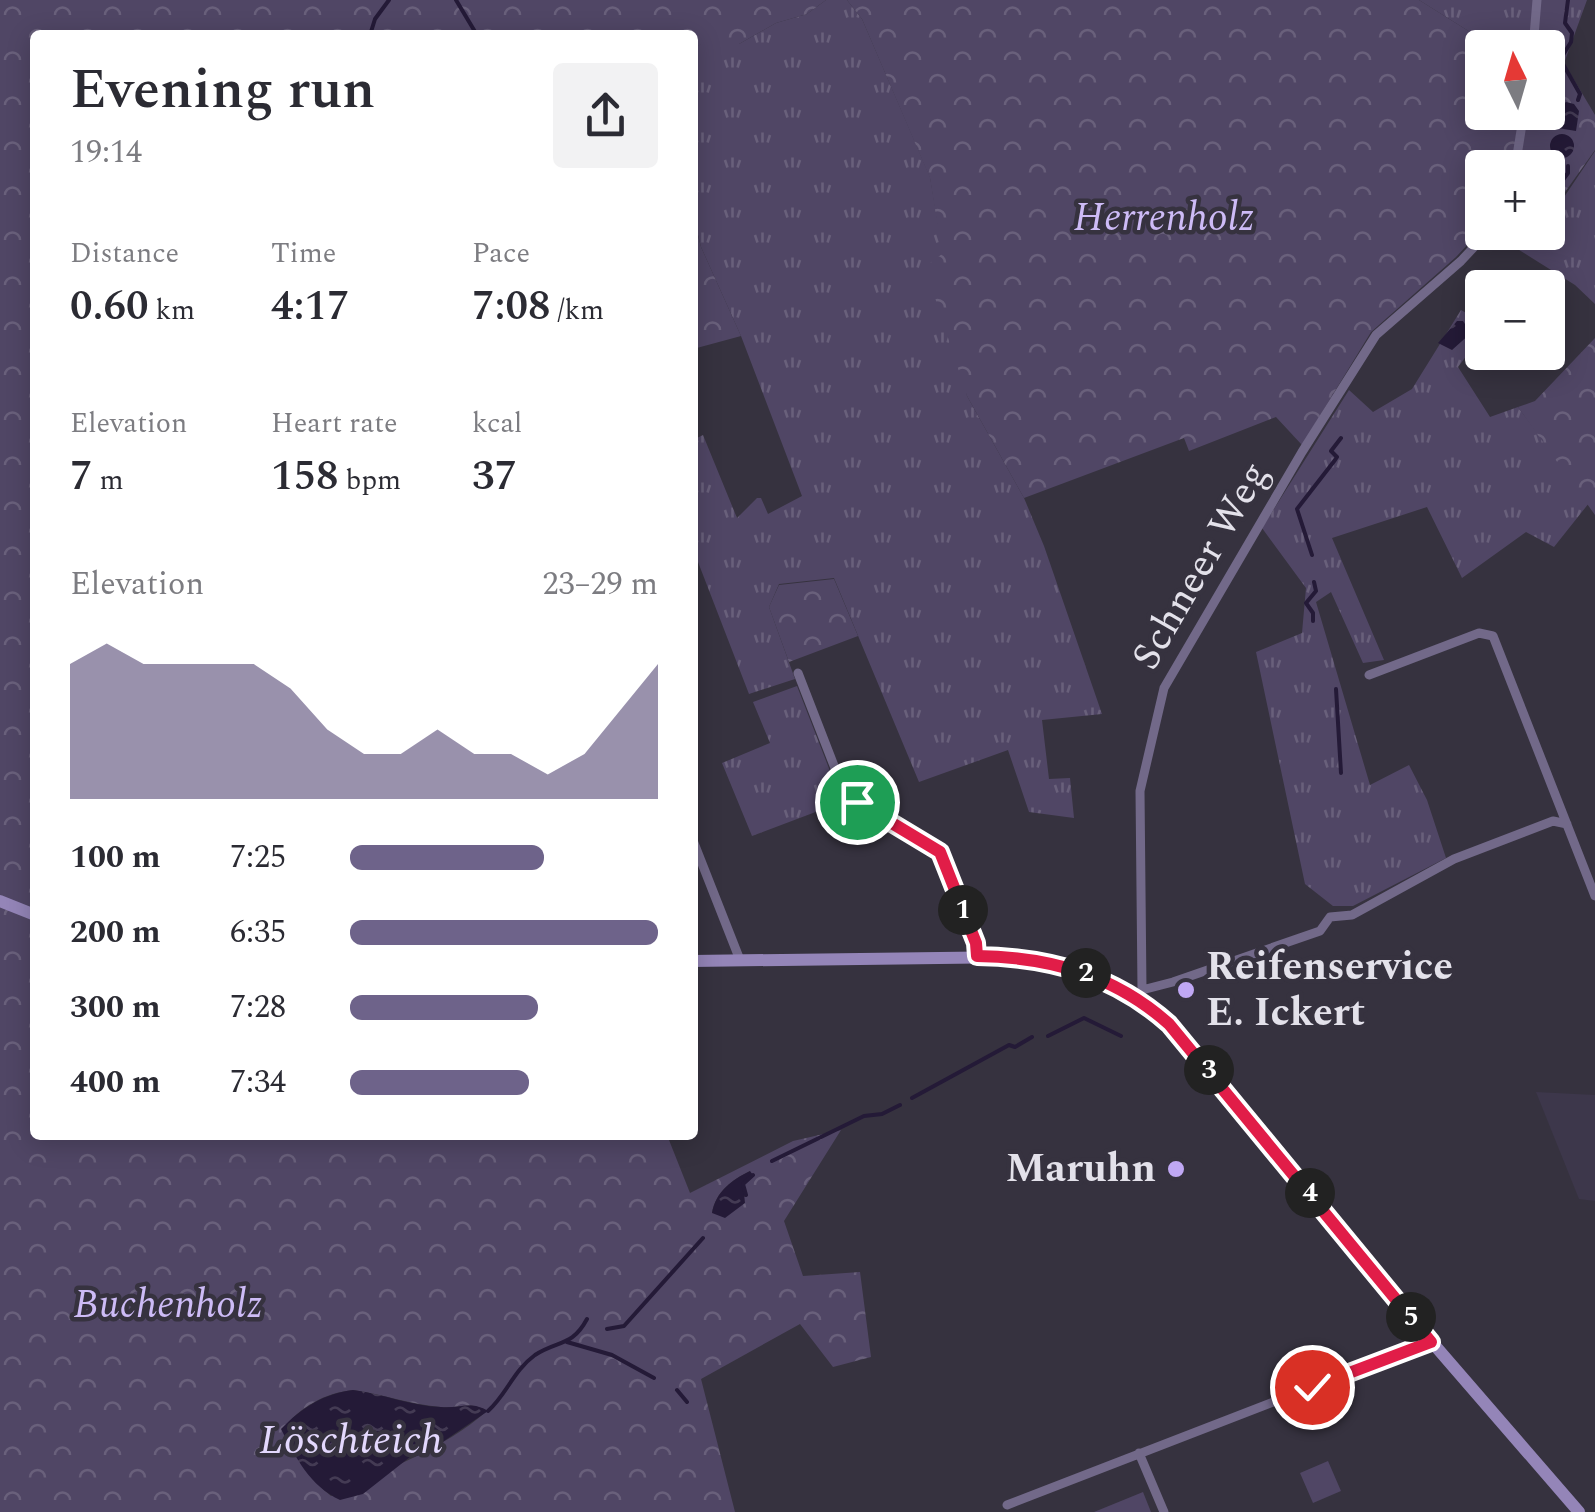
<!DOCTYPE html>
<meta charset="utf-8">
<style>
body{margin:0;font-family:Spectral,serif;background:#f2f2f3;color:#2b2b33;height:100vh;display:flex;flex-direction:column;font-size:38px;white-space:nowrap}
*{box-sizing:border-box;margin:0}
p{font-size:32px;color:#7c7c81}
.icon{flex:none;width:55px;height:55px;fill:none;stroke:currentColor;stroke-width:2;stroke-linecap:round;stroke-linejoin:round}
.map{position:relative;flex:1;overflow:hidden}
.sheet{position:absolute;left:30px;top:30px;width:668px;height:1110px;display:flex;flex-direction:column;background:#fff;border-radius:10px;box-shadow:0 5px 25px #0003}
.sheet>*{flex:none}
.needle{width:65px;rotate:355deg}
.tools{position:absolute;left:1465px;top:30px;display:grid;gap:20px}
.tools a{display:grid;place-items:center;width:100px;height:100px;border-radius:10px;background:#fff;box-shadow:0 5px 25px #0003;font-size:50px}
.pin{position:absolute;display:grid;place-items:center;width:85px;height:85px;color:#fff;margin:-42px;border:5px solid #fff;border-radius:50%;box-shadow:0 2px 10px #0007}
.km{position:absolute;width:50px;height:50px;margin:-25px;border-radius:50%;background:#222;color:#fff;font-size:28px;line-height:50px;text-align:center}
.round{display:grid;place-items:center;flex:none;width:105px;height:105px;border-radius:10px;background:#f2f2f3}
.overview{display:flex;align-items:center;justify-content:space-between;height:170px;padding:0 40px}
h1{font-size:55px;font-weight:600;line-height:75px}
.metrics{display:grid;grid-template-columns:repeat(3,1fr);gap:15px;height:170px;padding:10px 40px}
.metrics div{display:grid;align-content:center}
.metrics b{font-size:42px;font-weight:600}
.metrics small{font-size:28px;font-weight:400}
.metrics p{font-size:28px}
.chart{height:280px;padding:20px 40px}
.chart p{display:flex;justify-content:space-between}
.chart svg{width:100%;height:180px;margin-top:10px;fill:#6e638a;opacity:.7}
ul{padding:0 40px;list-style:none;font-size:32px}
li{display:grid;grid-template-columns:160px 120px 1fr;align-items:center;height:75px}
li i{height:25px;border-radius:12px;background:#6e638a}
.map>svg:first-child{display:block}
</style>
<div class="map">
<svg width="1595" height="1512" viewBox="0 0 1595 1512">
<defs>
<pattern id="grass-tufts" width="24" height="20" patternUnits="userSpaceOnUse" patternTransform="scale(2.5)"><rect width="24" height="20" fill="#504665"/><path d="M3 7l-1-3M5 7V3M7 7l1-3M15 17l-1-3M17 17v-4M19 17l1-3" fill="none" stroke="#69607b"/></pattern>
<pattern id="forest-crowns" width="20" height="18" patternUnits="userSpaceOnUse" patternTransform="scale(2.5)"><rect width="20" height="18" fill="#504665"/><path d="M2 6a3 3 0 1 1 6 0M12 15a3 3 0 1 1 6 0" fill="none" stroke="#69607b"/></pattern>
<pattern id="water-ripples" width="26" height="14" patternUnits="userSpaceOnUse" patternTransform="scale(2.5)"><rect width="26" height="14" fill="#241a37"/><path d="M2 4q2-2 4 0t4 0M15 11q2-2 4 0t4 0" fill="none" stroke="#443b54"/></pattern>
</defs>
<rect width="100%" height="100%" fill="#36323f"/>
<!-- built -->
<path fill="#3d374b" d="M 1536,1092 L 1595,1095 L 1595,1201 L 1579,1199 Z"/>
<!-- grass -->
<path fill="url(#grass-tufts)" d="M 826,0 L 847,0 L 862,19 L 930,177 L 967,396 L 1024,498 L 1044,546 L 1102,714 L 1042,720 L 1049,779 L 1070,778 L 1074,818 L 1029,812 L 1008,750 L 919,782 L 834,578 L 779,584 L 769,607 L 795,679 L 749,694 L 693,549 L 693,440 L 703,435 L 737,518 L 757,498 L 761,498 L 768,514 L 802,496 L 741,336 L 701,247 L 693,214 L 693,48 L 701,44 L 739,44 L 776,23 L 807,14 Z
M 1419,0 L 1587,0 L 1563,66 L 1548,63 L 1548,48 L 1494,47 Z
M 1595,151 L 1595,304 L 1575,285 L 1508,243 L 1529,233 L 1548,232 L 1548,221 Z
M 1461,310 L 1482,322 L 1482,335 L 1458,367 L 1490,417 L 1518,407 L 1589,503 L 1554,547 L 1526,532 L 1462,578 L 1427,507 L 1332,538 L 1384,660 L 1363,663 L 1331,592 L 1316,602 L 1370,785 L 1409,765 L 1427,800 L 1446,858 L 1353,906 L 1333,906 L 1305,884 L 1256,652 L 1302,633 L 1306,588 L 1262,528 L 1349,390 L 1373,412 L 1412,389 Z
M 797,686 L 842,802 L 752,836 L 722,763 L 770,743 L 753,702 Z"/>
<!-- forest -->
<path fill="url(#forest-crowns)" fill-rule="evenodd" d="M 0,0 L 826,0 L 807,14 L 776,23 L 739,44 L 702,44 L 693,48 L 692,35 L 35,35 L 35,1135 L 667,1135 L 690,1193 L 793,1141 L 841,1130 L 784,1221 L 803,1276 L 860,1272 L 871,1357 L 833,1367 L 800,1324 L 701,1379 L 735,1512 L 0,1512 ZM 750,1171 L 743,1184 L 746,1196 L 712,1213 C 716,1191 732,1180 750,1171 ZM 353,1390 C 382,1394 412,1405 441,1407 C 458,1409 470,1400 487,1411 C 443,1450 385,1469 331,1496 C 308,1478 295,1456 282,1429 C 301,1407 324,1393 353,1390 Z
M 847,0 L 1419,0 L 1494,47 L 1482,48 L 1482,112 L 1548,112 L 1548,62 L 1561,58 L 1595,115 L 1595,150 L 1548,216 L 1548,168 L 1482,168 L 1482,229 L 1456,257 L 1371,332 L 1302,445 L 1276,417 L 1189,451 L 1184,438 L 1024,498 L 967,396 L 925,267 L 942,254 L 930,178 L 862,19 Z
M 692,214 L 701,247 L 741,336 L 693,349 Z
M 1595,338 L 1595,515 L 1518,407 L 1535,401 Z
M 834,579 L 858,636 L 789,662 L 769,607 L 779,585 Z"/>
<!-- garden -->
<path fill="#504665" d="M 1328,1461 L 1341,1491 L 1313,1503 L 1300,1473 Z
M 1143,1492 L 1151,1512 L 1094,1512 Z"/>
<!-- water -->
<path fill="url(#water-ripples)" d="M 1566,102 L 1574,104 L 1579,111 L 1576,131 L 1558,128 L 1562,105 Z
M1550 146a12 12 0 1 1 24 0a12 12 0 1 1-24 0Z
M 1457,321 L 1463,321 L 1471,333 L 1452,350 L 1438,343 Z
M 750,1171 L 753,1175 L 743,1184 L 745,1203 L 725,1218 L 712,1213 C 716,1191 732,1180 750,1171 Z
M 353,1390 C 383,1394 412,1406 441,1407 C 459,1409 471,1400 488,1411 L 425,1454 L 410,1457 L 363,1494 L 340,1500 C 310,1486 296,1458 281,1429 C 301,1408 325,1393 353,1390 Z"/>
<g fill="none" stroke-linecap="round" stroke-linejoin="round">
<!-- stream -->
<path stroke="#241a37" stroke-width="4" d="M 456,0 L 477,35
M 1568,0 L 1565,23 L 1572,33 L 1571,42 L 1563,55 L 1563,64 L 1580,94 L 1578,100
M 370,35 L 375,19 L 389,0
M 1548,200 L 1568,173 L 1568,166
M 1513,235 L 1520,232
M 1312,555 L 1297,509 L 1335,460 L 1337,457 L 1331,451 L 1341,438
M 1313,621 L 1313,613 L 1306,603 L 1316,591 L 1314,582
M 1336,689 L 1341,773
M 1048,1036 L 1084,1018 L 1121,1036
M 912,1098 L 1009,1045 L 1015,1047 L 1032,1037
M 772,1161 L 864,1116 L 882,1114 L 900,1105
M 746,1195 L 743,1184 L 753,1175
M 607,1329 L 624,1326 L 703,1238
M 567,1342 L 612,1355 L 654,1378
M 677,1390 L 687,1402
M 488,1411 C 507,1394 513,1371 535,1355 C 558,1340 572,1347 587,1319"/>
<!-- street -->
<path stroke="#726989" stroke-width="9" d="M 1533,48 L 1537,0
M 1515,168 L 1524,112
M 798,673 L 845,794 L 940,852 L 976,943 L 977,956
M 1369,675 L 1479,633 L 1493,636 L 1595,896
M 692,838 L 740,960
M 1142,990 L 1173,982 L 1320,931 L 1330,917 L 1352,915 L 1454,859 L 1553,821 L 1567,824
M 1137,999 L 1142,990 L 1140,791 L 1164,688 L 1302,452 L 1376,335 L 1461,261 L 1488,232
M 1139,1453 L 1164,1512
M 1007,1505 L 1431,1341"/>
<!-- secondary -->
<path stroke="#9485b8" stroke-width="12" d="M 0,901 L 35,915
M 692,961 L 1018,957 L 1074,968 L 1137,999 L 1188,1044 L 1431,1341 L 1579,1512"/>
</g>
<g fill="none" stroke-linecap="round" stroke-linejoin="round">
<!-- route casing -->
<g stroke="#fff" stroke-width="20">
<path id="route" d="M 857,802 L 940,852 L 976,943 L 977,956 C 1050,957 1114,975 1169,1024 L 1431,1342 L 1312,1387"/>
</g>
<!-- route -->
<use href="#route" stroke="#e11d48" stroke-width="12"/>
</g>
<!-- markers -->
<g fill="#c0a8f4" stroke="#36323f" stroke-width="4">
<circle cx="1186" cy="990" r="10"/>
<circle cx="1176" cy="1169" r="10"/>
</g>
<g text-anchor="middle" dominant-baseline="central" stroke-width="9" stroke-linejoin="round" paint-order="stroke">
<!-- park labels -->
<g font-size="40" font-style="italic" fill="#cdbbf6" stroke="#36323f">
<text x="1164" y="218">Herrenholz</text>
<text x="168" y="1305">Buchenholz</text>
</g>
<!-- street labels -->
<g font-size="40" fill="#e3e1ea" stroke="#36323f">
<text transform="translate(1201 566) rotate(-60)">Schneer Weg</text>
</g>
<!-- poi labels -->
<g font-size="40" font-weight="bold" fill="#e3e1ea" stroke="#36323f" text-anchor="start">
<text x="1206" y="967">Reifenservice<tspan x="1206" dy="46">E. Ickert</tspan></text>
<text x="1156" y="1169" text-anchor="end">Maruhn</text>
</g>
<!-- water labels -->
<g font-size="42" font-style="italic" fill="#e3d8fd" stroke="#36323f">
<text x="351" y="1440">Löschteich</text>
</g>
</g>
</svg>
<div class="tools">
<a><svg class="needle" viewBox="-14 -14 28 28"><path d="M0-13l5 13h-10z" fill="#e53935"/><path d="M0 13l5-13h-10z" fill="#7c7c81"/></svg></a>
<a>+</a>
<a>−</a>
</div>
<div class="pin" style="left:857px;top:802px;background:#1e9e55"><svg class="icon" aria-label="arrive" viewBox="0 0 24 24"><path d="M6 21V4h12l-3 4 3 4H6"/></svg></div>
<div class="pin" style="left:1312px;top:1387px;background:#d93025"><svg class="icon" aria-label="check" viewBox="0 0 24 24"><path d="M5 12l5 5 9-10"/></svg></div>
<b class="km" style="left:963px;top:910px">1</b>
<b class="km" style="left:1086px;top:973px">2</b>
<b class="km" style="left:1209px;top:1070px">3</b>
<b class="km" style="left:1310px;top:1193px">4</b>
<b class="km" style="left:1411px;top:1317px">5</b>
<section class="sheet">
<div class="overview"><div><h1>Evening run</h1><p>19:14</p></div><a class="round"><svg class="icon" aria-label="share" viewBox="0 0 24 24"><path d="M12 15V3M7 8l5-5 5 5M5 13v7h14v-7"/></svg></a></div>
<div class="metrics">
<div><p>Distance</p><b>0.60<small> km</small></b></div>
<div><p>Time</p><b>4:17</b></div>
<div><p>Pace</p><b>7:08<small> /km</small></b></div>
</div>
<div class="metrics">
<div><p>Elevation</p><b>7<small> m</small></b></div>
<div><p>Heart rate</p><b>158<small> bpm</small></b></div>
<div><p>kcal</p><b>37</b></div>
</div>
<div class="chart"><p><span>Elevation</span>23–29 m</p>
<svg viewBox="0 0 160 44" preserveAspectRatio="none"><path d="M0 44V11L10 6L20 11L30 11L40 11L50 11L60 17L70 27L80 33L90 33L100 27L110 33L120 33L130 38L140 33L150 22L160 11V44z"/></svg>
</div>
<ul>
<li><b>100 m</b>7:25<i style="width:63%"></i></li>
<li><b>200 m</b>6:35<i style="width:100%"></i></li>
<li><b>300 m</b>7:28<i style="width:61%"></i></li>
<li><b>400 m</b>7:34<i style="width:58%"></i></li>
</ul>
</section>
</div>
